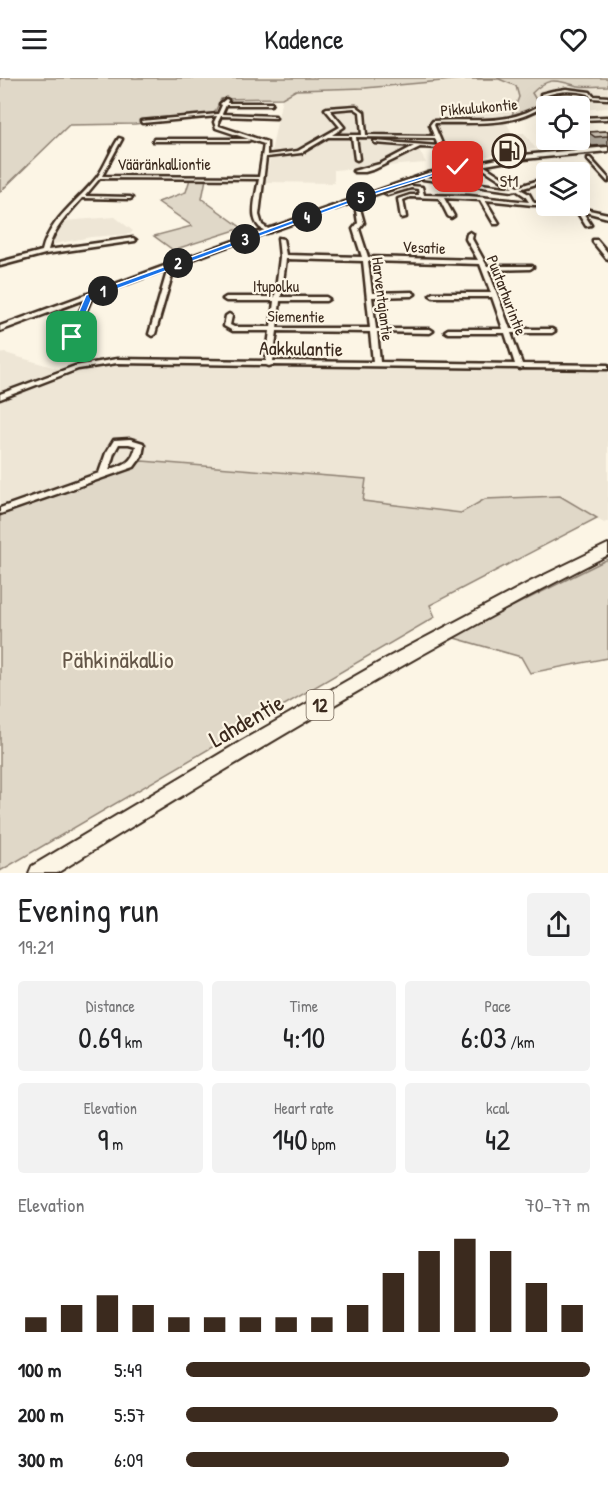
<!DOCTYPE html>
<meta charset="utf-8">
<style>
body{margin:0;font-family:"Patrick Hand",sans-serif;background:#f2f2f2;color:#202124;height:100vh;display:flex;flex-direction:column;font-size:22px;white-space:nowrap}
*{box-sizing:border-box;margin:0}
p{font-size:20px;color:#757577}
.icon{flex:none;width:33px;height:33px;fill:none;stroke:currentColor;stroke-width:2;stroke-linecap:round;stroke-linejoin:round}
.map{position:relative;height:795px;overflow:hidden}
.panel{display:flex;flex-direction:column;background:#fff;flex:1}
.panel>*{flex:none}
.tools{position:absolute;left:536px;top:18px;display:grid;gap:12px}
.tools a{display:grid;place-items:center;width:54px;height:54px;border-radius:6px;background:#fff;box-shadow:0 6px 24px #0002;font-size:30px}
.pin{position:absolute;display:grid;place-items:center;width:51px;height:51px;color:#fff;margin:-26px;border-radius:12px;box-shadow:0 3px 9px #0006}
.km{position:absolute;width:30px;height:30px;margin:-15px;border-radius:50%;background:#222;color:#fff;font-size:16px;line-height:30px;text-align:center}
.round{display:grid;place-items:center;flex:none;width:63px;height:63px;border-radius:6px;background:#f2f2f2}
.headline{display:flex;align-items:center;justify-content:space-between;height:102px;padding:0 18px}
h1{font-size:33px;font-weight:600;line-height:45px}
.metrics{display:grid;grid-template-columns:repeat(3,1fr);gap:9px;height:102px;padding:6px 18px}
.metrics div{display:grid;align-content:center;border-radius:6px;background:#f2f2f2;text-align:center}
.metrics b{font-size:30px;font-weight:600}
.metrics small{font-size:16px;font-weight:400}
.metrics p{font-size:16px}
.chart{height:168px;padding:12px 18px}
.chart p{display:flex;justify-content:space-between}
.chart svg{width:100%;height:108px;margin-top:6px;stroke:#3b2a1e;stroke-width:6}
ul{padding:0 18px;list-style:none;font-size:20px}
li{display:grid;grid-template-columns:96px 72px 1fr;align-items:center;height:45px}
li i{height:15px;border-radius:8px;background:#3b2a1e}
header{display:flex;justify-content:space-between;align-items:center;height:78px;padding:0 18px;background:#fff;font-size:27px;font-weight:600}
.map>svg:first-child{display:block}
</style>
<header><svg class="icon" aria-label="menu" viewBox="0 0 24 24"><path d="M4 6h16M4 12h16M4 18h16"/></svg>Kadence<svg class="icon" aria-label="heart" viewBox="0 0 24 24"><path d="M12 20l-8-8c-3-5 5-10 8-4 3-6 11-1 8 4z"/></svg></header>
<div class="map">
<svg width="608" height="795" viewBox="0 0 608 795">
<rect width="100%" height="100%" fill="#fcf5e5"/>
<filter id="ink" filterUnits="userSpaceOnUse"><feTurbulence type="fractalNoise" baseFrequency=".0167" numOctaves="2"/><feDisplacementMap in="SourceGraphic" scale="12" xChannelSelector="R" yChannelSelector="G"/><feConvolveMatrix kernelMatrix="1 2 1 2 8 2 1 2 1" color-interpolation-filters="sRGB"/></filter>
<g filter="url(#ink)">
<!-- built -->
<path fill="#eee6d6" d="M 464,1 L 499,1 L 516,8 L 519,19 L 511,36 L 541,4 L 555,2 L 575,8 L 608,8 L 608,21 L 604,22 L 608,25 L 608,30 L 579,32 L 579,28 L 546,28 L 546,33 L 505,42 L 512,55 L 524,55 L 536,71 L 463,82 L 441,69 L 418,70 L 426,85 L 334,92 L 334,105 L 265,104 L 282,20 L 296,12 L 365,10 Z
M 115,139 L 133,153 L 130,156 L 91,159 L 49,167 L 63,143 Z
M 5,275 L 59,291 L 0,314 L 0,276 Z
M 108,284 L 608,291 L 608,443 L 604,445 L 560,418 L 485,421 L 461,435 L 363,423 L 366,401 L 0,432 L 0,319 L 68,292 Z"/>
<!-- green -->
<path fill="#e0d8c8" stroke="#8e8173" stroke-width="1.5" d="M 0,0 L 608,0 L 608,8 C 598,8 584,10 574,7 C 554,1 547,0 532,15 L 538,25 L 535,29 L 512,37 L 519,19 L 516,8 L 499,1 L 464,1 L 365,10 L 296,12 L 282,20 L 221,21 L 214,36 L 135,46 L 69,47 L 0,114 Z
M 190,101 L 206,101 L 202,121 L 242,150 L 173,172 L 154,158 L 192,148 L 158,124 L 186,114 Z
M 142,383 L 366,401 L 363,423 L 461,435 L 485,421 L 560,418 L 597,440 L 430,527 L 435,539 L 0,793 L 0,432 Z
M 608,481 L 608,580 L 530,595 L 521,579 L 451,559 Z"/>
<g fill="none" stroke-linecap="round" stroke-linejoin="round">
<!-- minor casing -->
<g stroke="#3b2a1e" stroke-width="5">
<path id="minor" d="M 566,11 L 590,14 L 593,18 L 608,19 L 608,21 L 591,20 L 589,16 C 574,12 558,12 544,18 L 545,27 C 512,50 474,44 435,45 L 434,47 L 443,68 L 476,86 L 480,85 L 517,109 L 546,100 L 546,103 L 520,111 L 529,116 L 534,125 L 546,125 L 546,127 L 533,127 L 485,122 L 499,145 L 498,146 L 494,146 L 480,122 L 444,120 L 454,138 L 451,140 L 448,138 L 439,120 L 410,119 L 403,122 L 406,139 L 401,140 L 398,121 L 410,117 L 419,117 L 418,111 L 411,110 L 387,117 L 385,116 L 411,108 L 422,109 L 424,117 L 469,118 L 529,124 L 525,118 L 516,112 L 512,113 L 423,101 L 423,100 L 425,99 L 513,110 L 476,86 L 472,87 L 440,70 L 420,69 L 375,91 L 365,94 L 355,94 L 353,93 L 380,86 L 414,68 L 375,65 L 374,63 L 438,68 L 435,60 L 356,59 L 359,81 L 357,82 L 355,81 L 352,59 L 328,59 L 301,75 L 266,79 L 259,137 L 262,147 L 270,152 L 270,154 C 245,150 256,119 259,101 L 100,100 L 85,118 L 130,119 L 132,120 L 130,121 L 82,120 C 68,136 53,151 48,172 L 133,160 L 136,162 L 135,163 L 45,176 L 0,188 L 0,184 L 42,173 C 50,140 79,123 98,98 C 106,86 111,72 119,60 L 122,61 L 102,98 L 259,99 L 264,66 L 216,50 L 214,44 L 217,38 L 142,45 L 141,43 L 218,36 L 222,27 L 220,26 L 226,21 L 228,22 L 227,25 L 272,25 L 271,27 L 226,27 L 222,36 L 275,38 L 276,40 L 221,38 L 218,44 L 219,48 L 267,64 L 267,77 L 298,73 L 340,49 L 325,31 L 327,30 L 356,28 L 364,34 L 366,57 L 434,58 L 430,47 L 433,43 C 471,40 508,49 542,26 L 541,16 L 553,13 ZM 354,30 L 360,34 L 362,57 L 332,57 L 344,49 L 330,32 Z
M 608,39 L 608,41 L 579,42 L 579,40 Z
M 608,57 L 608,59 L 579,61 L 579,59 Z
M 154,61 L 248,61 L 250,62 L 248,63 L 153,63 Z
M 572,62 L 576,62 L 587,71 L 587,73 L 583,73 Z
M 590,80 L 608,100 L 608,104 L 588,82 L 588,80 Z
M 355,126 L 359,127 L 364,145 L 359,151 L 368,179 L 478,182 L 466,161 L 467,156 L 470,154 L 473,156 L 472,161 L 487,188 L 532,188 L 533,189 L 530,191 L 488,192 L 510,251 L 552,251 L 555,253 L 552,255 L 511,255 L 522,286 L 608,287 L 608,291 L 523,290 L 520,291 L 517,290 L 272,287 L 269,288 L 266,287 L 117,285 L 78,291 L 0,321 L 0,316 L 75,288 L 117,281 L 266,283 L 270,253 L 233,253 L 224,248 L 226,238 L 229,236 L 232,238 L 230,247 L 234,249 L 271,249 L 274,223 L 226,223 L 223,221 L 226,219 L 275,219 L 280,179 L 278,160 L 283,161 L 286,177 L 362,179 L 353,151 L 358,145 ZM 286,181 L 363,183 L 370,250 L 277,250 L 280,223 L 326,223 L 329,221 L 326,219 L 281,219 ZM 368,183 L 480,186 L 491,215 L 433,215 L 430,217 L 433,219 L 492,219 L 503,251 L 448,251 L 445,253 L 448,255 L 505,255 L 515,286 L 380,284 L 377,254 L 430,255 L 433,253 L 430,251 L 376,251 L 372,219 L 412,218 L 415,216 L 412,214 L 372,215 ZM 277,253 L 370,254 L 373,284 L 273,283 Z
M 564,128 L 570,128 L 608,136 L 608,140 L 582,133 L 591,147 L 586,148 L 576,132 Z
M 593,162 L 597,162 L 608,175 L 608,181 L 606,180 L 593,164 Z
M 166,188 L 173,194 L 155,256 L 152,258 L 149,256 L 167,194 L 163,190 Z
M 89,217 L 92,219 L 75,259 L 74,260 L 70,260 L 69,259 L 86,219 Z
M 130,361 L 143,365 L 144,367 L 142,378 L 134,389 L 0,436 L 0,430 L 99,395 L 106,375 L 114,362 ZM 119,366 L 129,366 L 136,368 C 132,386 124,386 109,392 L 114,375 Z"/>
</g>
<!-- major casing -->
<g stroke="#3b2a1e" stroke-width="5">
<path id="major" d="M 608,69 L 608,73 L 513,82 L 431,97 L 223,170 L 0,253 L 0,248 L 219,168 L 428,95 L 513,78 Z"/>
</g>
<!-- highway casing -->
<g stroke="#3b2a1e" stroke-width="4">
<path id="highway" d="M 608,466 L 608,477 C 419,573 237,683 57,795 L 29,795 L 32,788 L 243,662 L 385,581 L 530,504 Z"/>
</g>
<!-- minor -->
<use href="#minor" fill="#fcf5e5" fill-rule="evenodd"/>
<!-- major -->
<use href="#major" fill="#fcf5e5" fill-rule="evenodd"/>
<!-- highway -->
<use href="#highway" fill="#fcf5e5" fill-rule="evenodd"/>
</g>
<!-- wall -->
<path fill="#afa79a" stroke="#3b2a1e" stroke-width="1.5" d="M 608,53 L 608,67 L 592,68 L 586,63 L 588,54 Z"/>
<!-- building -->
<path fill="#ccc2b3" stroke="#3b2a1e" stroke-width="1.5" d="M 608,53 L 608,58 L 595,59 L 588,54 Z"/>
</g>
<!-- route -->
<path fill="#1a73e8" stroke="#fff" stroke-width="1.5" d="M 456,88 L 460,89 L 372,117 L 92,220 L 76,259 L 72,261 L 68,259 L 86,217 L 368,115 Z"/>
<!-- icons -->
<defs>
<g id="fuel-ring" transform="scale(1.725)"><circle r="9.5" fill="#fcf5e5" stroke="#3b2a1e" stroke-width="1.5"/><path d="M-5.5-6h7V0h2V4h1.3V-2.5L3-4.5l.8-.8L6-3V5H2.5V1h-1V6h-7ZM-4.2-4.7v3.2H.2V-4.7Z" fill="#3b2a1e"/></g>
</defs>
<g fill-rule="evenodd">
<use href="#fuel-ring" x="509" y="73"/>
</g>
<g text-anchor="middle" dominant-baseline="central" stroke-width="4.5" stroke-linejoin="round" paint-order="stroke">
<!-- far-street labels -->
<g font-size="16" fill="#3b2a1e" stroke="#fcf5e5">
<text transform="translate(479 29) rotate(-5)">Pikkulukontie</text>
<text x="164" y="86">Vääränkalliontie</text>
<text transform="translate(424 169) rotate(3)">Vesatie</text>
<text x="276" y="208">Itupolku</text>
<text transform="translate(507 217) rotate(69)">Puutarhurintie</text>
<text transform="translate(383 221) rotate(83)">Harventajantie</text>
<text transform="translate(296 238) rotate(1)">Siementie</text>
</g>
<!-- far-poi labels -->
<g font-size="16" fill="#3b2a1e" stroke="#fcf5e5">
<text x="509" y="103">St1</text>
</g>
<!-- shield labels -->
<rect fill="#fcf5e5" stroke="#75675a" stroke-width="1.5" x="306.5" y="612" width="27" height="30" rx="4.5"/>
<g font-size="18" font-weight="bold" fill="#3b2a1e">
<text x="320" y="627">12</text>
</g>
<!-- street labels -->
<g font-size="20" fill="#3b2a1e" stroke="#fcf5e5">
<text transform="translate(301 270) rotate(1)">Aakkulantie</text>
</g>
<!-- near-park labels -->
<g font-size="24" fill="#645648" stroke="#fcf5e5">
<text x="118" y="581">Pähkinäkallio</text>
</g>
<!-- near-street labels -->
<g font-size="24" fill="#3b2a1e" stroke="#fcf5e5">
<text transform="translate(246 642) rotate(-30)">Lahdentie</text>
</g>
</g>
</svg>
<div class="tools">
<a><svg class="icon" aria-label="locate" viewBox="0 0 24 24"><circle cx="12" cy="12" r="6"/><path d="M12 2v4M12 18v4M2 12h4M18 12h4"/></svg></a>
<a><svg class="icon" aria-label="layers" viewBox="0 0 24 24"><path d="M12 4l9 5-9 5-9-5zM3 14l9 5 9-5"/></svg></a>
</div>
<div class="pin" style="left:72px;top:259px;background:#1e9e55"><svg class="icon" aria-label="arrive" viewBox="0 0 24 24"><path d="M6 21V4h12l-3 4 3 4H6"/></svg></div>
<div class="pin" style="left:458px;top:89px;background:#d93025"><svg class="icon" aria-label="check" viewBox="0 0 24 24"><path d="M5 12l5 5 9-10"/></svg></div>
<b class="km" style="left:103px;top:213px">1</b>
<b class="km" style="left:178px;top:185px">2</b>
<b class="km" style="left:245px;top:161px">3</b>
<b class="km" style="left:307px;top:139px">4</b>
<b class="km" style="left:361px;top:119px">5</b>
</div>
<section class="panel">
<div class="headline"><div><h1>Evening run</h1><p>19:21</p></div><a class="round"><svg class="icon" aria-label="share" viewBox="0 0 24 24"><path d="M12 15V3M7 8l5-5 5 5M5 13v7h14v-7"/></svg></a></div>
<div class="metrics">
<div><p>Distance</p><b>0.69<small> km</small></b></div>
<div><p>Time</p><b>4:10</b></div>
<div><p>Pace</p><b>6:03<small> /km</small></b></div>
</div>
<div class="metrics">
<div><p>Elevation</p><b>9<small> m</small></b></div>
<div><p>Heart rate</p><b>140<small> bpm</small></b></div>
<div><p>kcal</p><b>42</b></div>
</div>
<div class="chart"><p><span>Elevation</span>70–77 m</p>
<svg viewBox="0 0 160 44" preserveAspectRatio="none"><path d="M5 44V38M15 44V33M25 44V29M35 44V33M45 44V38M55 44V38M65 44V38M75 44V38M85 44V38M95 44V33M105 44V20M115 44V11M125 44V6M135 44V11M145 44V24M155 44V33"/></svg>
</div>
<ul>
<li><b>100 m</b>5:49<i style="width:100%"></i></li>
<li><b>200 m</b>5:57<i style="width:92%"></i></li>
<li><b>300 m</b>6:09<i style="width:80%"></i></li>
</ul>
</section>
